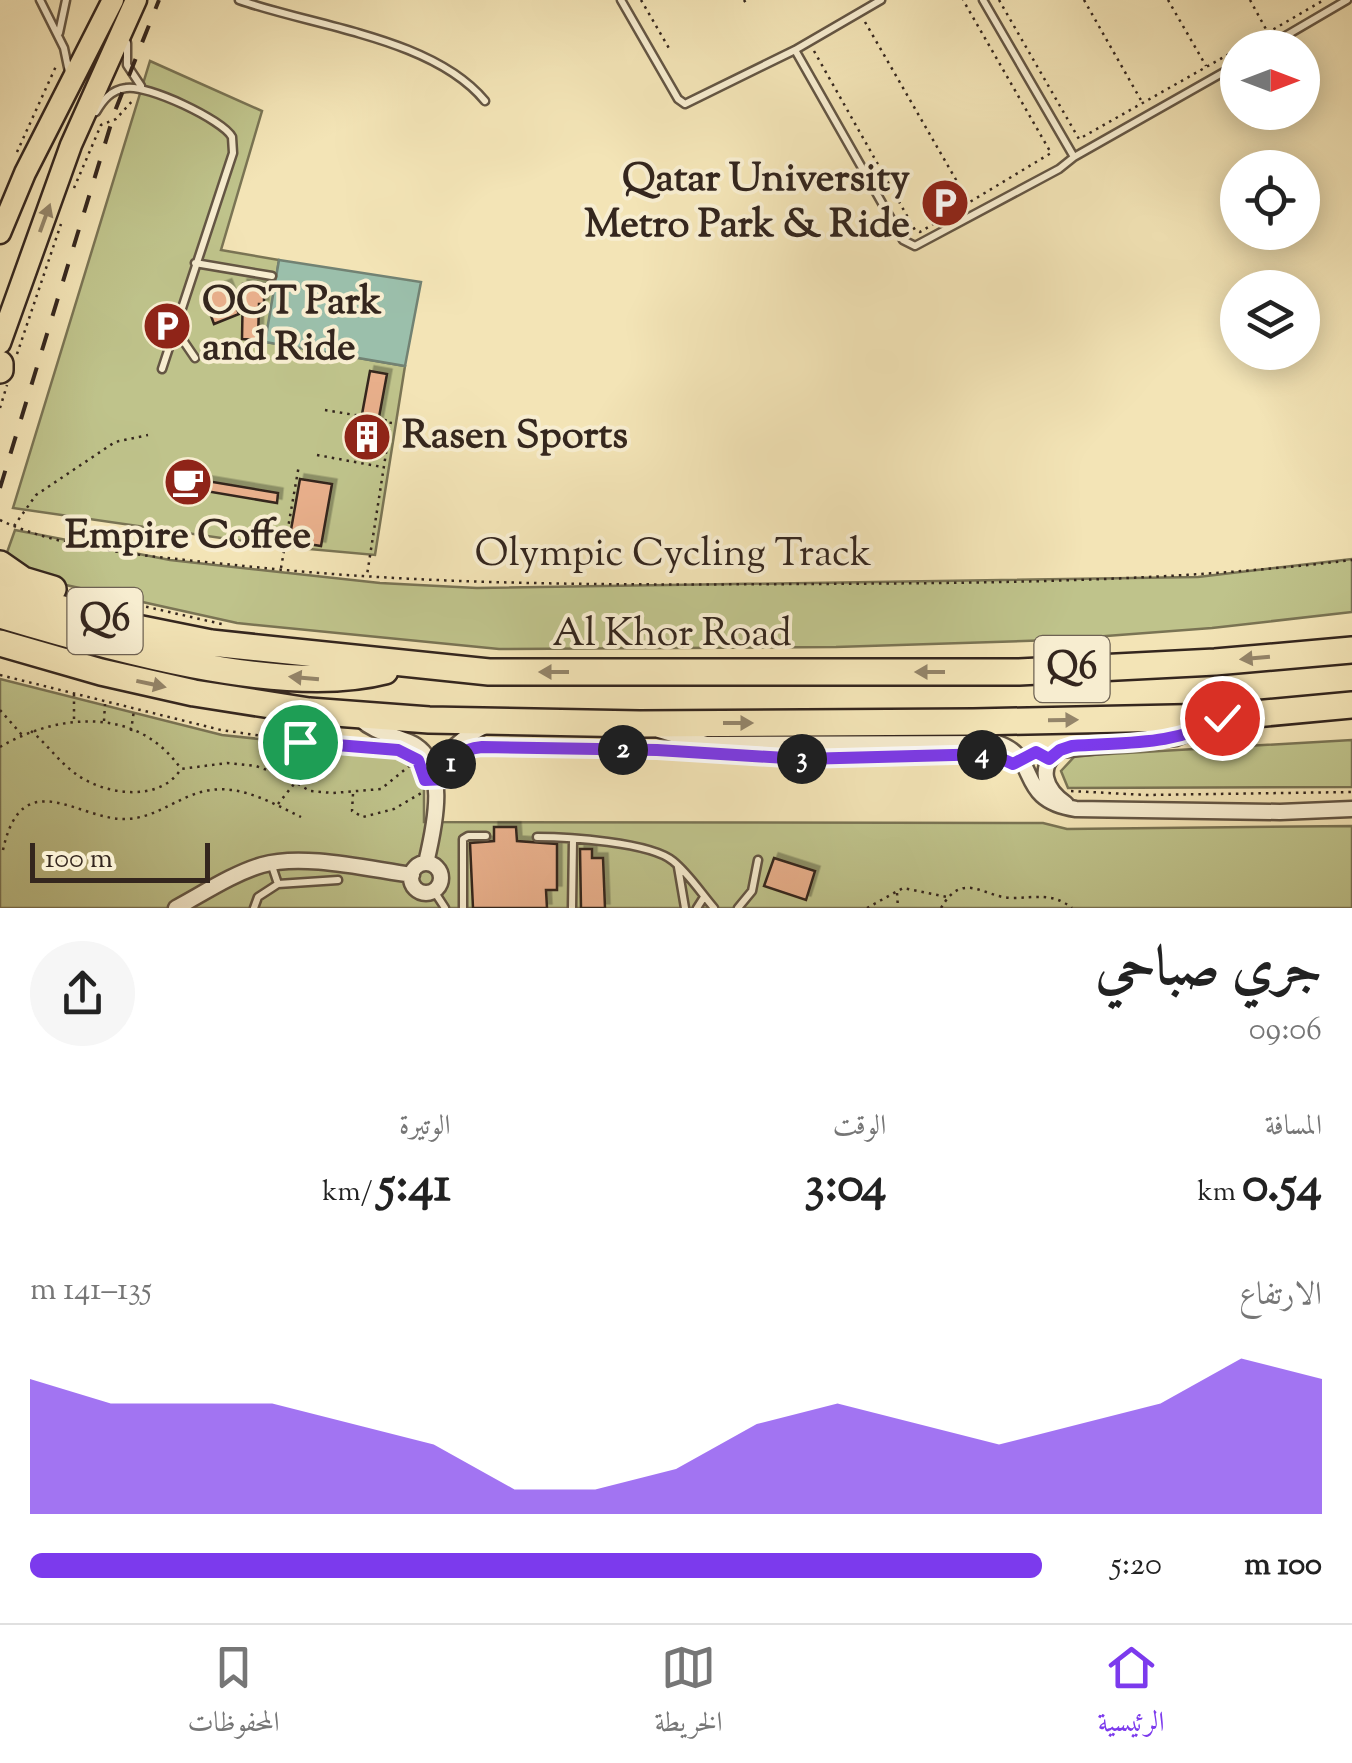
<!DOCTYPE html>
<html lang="ar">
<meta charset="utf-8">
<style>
body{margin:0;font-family:"Sorts Mill Goudy",Amiri,serif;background:#f6f6f6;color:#222;direction:rtl;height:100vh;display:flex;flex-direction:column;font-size:38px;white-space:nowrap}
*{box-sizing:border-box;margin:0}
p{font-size:32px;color:#767676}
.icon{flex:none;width:55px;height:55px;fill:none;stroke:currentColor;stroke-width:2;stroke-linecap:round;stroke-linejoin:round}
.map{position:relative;height:908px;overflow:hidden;direction:ltr}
.panel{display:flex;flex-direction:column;background:#fff;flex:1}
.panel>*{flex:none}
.needle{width:65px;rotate:90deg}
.tools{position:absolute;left:1220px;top:30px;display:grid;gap:20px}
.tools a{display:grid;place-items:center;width:100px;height:100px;border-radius:50%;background:#fff;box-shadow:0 5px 25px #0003;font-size:50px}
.scale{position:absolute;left:30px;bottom:25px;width:180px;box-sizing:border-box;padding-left:10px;border:5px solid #34261e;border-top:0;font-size:28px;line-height:35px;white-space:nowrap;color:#34261e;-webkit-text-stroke:8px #f7edd0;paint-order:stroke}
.pin{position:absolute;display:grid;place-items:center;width:85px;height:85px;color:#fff;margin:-42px;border:5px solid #fff;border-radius:50%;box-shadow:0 2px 10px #0007}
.km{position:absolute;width:50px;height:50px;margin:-25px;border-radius:50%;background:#222;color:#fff;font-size:28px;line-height:50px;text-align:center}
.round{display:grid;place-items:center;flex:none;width:105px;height:105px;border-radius:52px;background:#f6f6f6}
.headline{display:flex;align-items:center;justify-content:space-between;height:170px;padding:0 30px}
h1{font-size:55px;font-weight:800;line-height:75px}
.stats{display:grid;grid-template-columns:repeat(3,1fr);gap:15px;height:170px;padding:10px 30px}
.stats div{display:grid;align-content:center}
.stats b{font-size:50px;font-weight:800}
.stats small{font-size:28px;font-weight:400}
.stats p{font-size:28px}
.chart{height:280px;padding:20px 30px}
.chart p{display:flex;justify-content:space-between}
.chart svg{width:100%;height:180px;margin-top:10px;fill:#7c3aed;opacity:.7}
ul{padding:0 30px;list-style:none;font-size:32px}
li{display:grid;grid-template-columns:160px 120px 1fr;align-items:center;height:75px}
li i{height:25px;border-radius:12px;background:#7c3aed}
.tab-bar{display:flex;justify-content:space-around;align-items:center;height:140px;border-top:2px solid #e0e0e0;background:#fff;font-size:28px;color:#767676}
.tab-bar a{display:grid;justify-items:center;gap:5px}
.tab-bar .selected{color:#7c3aed}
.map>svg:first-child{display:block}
</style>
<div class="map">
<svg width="1352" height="908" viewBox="0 0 1352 908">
<defs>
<filter id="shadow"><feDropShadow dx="4.5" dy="-4.5" stdDeviation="0" flood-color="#0004"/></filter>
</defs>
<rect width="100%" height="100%" fill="#f3e4b6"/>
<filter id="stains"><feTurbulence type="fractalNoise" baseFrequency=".002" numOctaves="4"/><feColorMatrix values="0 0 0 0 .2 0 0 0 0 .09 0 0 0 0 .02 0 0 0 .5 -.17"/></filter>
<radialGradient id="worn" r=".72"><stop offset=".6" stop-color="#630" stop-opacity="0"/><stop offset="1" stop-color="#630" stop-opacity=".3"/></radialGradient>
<!-- green -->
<path fill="#bfc38b" stroke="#7a7454" stroke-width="2.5" d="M 150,61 L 262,111 L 221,250 L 279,260 L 266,342 L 405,366 L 375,555 L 276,546 L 13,508 Z
M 15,530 L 170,560 L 380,583 L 477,588 L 1198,577 L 1352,559 L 1352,612 L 1212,628 L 1053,640 L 836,647 L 499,649 L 237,623 L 66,585 L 5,558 Z
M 0,679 L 222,735 L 400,754 L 414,763 L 420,784 L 424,784 L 424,822 L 1043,823 L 1067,829 L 1352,826 L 1352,908 L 0,908 Z
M 1352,740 L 1352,787 L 1068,788 L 1061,771 L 1075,756 Z"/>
<!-- water -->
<path fill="#9bbfab" stroke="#728273" stroke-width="2.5" d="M 279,260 L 421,282 L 405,366 L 265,342 Z"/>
<!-- building -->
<path fill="#e8af8b" stroke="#34261e" stroke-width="2.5" filter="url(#shadow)" d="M 227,284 L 239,314 L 214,324 L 203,294 Z
M 243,284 L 264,284 L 264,304 L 259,304 L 258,340 L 242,339 Z
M 370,371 L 387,374 L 372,455 L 355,452 Z
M 183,477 L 278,493 L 277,503 L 182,487 Z
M 300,479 L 332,484 L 321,546 L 289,541 Z
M 494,827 L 516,827 L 517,841 L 557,844 L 557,890 L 546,890 L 547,908 L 473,908 L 470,843 L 494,841 Z
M 580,849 L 592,849 L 592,858 L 603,858 L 605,908 L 581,908 Z
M 774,858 L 815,871 L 806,900 L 764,886 Z"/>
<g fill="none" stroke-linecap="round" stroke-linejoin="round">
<!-- lane casing -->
<g stroke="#645644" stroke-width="11">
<path id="lane" d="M 40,0 L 64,48 L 69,72
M 239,0 C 316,27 433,38 485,101
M 621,0 L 678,99 L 685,104 L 795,50 L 881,0
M 983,0 L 1074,157
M 59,33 L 66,0
M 127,43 L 127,65 L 141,86
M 1265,48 L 1347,0
M 795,50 L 903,240 L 915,246 L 1059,169 L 1074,157 L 1238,64
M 96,112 C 103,100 111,90 126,88 C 147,84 223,120 232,137 L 233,153 L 162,369
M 195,263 L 272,276
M 176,330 L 195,358
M 537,837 C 567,837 650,842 673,861 C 689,874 701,893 714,908
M 271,863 L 278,884
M 678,867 L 685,908
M 434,891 L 445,908
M 254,908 L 258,897 L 278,884 L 338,880
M 463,908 L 463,839 L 468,836 L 486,836
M 572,908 L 573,841
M 697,908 L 704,897
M 738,908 L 752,891 L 758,860"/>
</g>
<!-- street casing -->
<g stroke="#645644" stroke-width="19">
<path id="street" d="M 360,719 C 375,733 391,734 409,742 C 451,760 434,829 426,863
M 659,730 L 706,744 L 997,743 C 1042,757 1014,800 1076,809 L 1280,812 L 1352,809
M 435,774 C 448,750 462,737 487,725
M 1066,804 C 1045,789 1036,767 1060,750 L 1176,738 L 1215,722
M411 878a15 15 0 1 1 30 0a15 15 0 1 1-30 0Z
M 176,908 C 204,893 232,874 262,865 C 303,853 368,869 412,875"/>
</g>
<!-- primary casing -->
<g stroke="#34261e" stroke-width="25">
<path id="primary" d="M 0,233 L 25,173 L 113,0
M 0,343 L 71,145 L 136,0"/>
</g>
<!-- highway casing -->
<g stroke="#34261e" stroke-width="30">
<path id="highway" d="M 0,364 L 0,370
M 0,564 L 23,580 L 53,589
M 0,591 L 112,623 L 211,643 L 489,672 L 1019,672 L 1215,662 L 1352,650
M 0,615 C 103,646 282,698 385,671
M 0,643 L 101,672 L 194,693 L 309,711 L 429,720 L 640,724 L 973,722 L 1222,717 L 1352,705"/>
</g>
<!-- path -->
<path stroke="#34261e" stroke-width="2.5" stroke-dasharray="2.5 5" stroke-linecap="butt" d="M 641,0 L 670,50
M 744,0 L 747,5
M 999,0 L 1079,139 L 1238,49
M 1084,0 L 1142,102
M 1168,0 L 1206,66
M 1250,0 L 1267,31
M 865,22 L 959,185
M 1241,48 L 1324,0
M 814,51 L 915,230 L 920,232 L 1051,153 L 963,0
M 17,152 L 57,64
M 74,188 L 101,125 L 116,119 L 134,99
M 17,354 L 61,224
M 0,408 L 7,385
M 325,410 L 391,421 L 367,575
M 317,455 L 382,467
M 0,520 C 70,553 166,557 244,566 C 431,586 620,585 809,584 C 990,583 1172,582 1352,560
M 14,526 L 36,495 L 115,442 L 148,435
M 281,568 L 299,465
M 73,590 L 226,625
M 0,675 L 221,730 L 332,746 L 390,750
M 74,694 L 74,720
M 0,710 L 22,735
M 104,721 L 105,704
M 31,731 C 47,744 59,762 76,774 C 104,795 160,803 181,769 L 227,763 L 256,766 L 286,777 L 310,791 L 333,793 L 381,789 L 413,763
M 131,731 L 134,710
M 0,747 C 58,713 138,706 181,769
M 473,748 L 685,753
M 768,758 L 835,758
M 1071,791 L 1146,795 L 1352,792
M 353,794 L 352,811 L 363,817 L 394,809 L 423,792
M 278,804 L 318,754
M 3,850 C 22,761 80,822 128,819 C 153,817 169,804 192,795 C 232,779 266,800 301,817
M 897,893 L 898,908
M 867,908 L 903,888 L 947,897
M 941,908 C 963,870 983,897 1011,898 C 1035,898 1052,892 1072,908"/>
<!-- lane -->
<use href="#lane" stroke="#f7edd0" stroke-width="6"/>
<!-- street -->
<use href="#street" stroke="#f7edd0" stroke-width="14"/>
<!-- primary -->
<use href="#primary" stroke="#f3e4b6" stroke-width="20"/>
<!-- highway -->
<use href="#highway" stroke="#f3e4b6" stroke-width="25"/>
<!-- rail -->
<path stroke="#34261e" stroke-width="4" stroke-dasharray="18 18" stroke-linecap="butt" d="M 0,488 L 115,111 L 159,0"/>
</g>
<!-- one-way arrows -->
<defs><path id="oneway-solid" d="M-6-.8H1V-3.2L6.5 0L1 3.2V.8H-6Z" transform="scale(2.5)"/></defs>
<g fill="#94856a">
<use href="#oneway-solid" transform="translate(45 218) rotate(-70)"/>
<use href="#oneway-solid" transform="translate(1255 658) rotate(175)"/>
<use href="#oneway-solid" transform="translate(554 672) rotate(180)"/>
<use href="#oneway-solid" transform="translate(930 672) rotate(180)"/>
<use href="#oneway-solid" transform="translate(304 678) rotate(-175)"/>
<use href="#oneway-solid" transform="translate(151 684) rotate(12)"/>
<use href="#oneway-solid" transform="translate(1063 720) rotate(-1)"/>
<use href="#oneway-solid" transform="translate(738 723)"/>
</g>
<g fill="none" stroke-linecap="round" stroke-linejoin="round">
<!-- route casing -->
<g stroke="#fff" stroke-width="20">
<path id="route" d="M 300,742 L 398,750 L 418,760 L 425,780 L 447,779 C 450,758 461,749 482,747 L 657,750 L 802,759 L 991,754 L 1013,764 L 1036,752 L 1049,759 L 1060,750 L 1072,746 C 1123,742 1177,746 1222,718"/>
</g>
<!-- route -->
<use href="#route" stroke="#7c3aed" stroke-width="12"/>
</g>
<!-- icons -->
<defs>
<g id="parking-disc" transform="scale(2.5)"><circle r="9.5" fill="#8f2418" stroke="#f7edd0"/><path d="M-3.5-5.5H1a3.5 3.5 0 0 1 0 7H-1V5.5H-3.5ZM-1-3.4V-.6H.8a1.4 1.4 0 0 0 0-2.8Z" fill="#fff"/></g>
<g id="building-disc" transform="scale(2.5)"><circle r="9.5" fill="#8f2418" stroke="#f7edd0"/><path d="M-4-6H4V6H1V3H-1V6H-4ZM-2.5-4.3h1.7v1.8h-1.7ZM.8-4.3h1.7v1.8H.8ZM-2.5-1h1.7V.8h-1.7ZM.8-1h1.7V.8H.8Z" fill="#fff"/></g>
<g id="cafe-disc" transform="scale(2.5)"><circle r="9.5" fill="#8f2418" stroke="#f7edd0"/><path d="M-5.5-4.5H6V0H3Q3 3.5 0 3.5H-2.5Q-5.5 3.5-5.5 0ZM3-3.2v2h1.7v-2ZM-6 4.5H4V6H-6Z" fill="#fff"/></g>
</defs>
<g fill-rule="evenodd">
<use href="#parking-disc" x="945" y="203"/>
<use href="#parking-disc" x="167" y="326"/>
<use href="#building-disc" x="367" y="437"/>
<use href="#cafe-disc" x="188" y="482"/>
</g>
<g text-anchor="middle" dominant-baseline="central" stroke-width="8" stroke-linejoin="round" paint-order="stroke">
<!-- shield labels -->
<g fill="#f7edd0" stroke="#6e6253" stroke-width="2.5">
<rect x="67.5" y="588" width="75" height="66" rx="8"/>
<rect x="1034.5" y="636" width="75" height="66" rx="8"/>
</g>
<g font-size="38" font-weight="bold" fill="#34261e">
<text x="105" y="621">Q6</text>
<text x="1072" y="669">Q6</text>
</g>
<!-- poi labels -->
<g font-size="40" font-weight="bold" fill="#34261e" stroke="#f7edd0" text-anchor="start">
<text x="910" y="180" text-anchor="end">Qatar University<tspan x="910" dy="46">Metro Park &amp; Ride</tspan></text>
<text x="202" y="303">OCT Park<tspan x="202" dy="46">and Ride</tspan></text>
<text x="402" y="437">Rasen Sports</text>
<text x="188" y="537" text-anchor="middle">Empire Coffee</text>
</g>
<!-- street labels -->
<g font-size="40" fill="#34261e" stroke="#f7edd0">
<text x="673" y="555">Olympic Cycling Track</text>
<text x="672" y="635">Al Khor Road</text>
</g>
</g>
<rect width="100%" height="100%" filter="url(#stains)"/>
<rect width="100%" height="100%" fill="url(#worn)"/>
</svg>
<div class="tools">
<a><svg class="needle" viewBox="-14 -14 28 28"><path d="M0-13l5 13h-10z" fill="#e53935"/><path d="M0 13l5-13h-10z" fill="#767676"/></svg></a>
<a><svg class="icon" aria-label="locate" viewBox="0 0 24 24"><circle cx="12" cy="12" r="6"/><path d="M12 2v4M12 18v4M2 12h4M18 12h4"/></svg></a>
<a><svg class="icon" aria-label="layers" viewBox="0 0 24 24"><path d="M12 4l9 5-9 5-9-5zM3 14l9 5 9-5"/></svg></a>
</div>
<div class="scale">100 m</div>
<div class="pin" style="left:300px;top:742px;background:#1e9e55"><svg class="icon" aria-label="arrive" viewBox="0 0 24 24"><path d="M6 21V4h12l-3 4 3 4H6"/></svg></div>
<div class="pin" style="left:1222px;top:718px;background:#d93025"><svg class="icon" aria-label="check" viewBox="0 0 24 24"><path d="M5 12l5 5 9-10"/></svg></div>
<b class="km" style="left:451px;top:764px">1</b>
<b class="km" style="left:623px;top:750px">2</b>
<b class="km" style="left:802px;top:759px">3</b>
<b class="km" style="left:982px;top:755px">4</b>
</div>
<section class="panel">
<div class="headline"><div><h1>جري صباحي</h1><p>09:06</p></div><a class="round"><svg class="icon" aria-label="share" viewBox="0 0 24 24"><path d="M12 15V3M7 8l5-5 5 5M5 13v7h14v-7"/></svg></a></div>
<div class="stats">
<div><p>المسافة</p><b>0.54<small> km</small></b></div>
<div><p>الوقت</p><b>3:04</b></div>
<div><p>الوتيرة</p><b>5:41<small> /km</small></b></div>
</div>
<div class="chart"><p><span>الارتفاع</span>135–141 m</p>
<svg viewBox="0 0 160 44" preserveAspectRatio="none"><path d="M0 44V11L10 17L20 17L30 17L40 22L50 27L60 38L70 38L80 33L90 22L100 17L110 22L120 27L130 22L140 17L150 6L160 11V44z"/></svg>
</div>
<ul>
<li><b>100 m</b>5:20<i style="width:100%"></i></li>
</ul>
</section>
<nav class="tab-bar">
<a class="selected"><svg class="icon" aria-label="home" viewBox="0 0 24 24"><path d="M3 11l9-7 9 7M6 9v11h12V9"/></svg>الرئيسية</a>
<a><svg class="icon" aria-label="map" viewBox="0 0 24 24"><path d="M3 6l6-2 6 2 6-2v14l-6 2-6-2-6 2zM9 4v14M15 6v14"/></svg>الخريطة</a>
<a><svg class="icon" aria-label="saved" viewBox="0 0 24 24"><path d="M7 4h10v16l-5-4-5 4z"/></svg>المحفوظات</a>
</nav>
